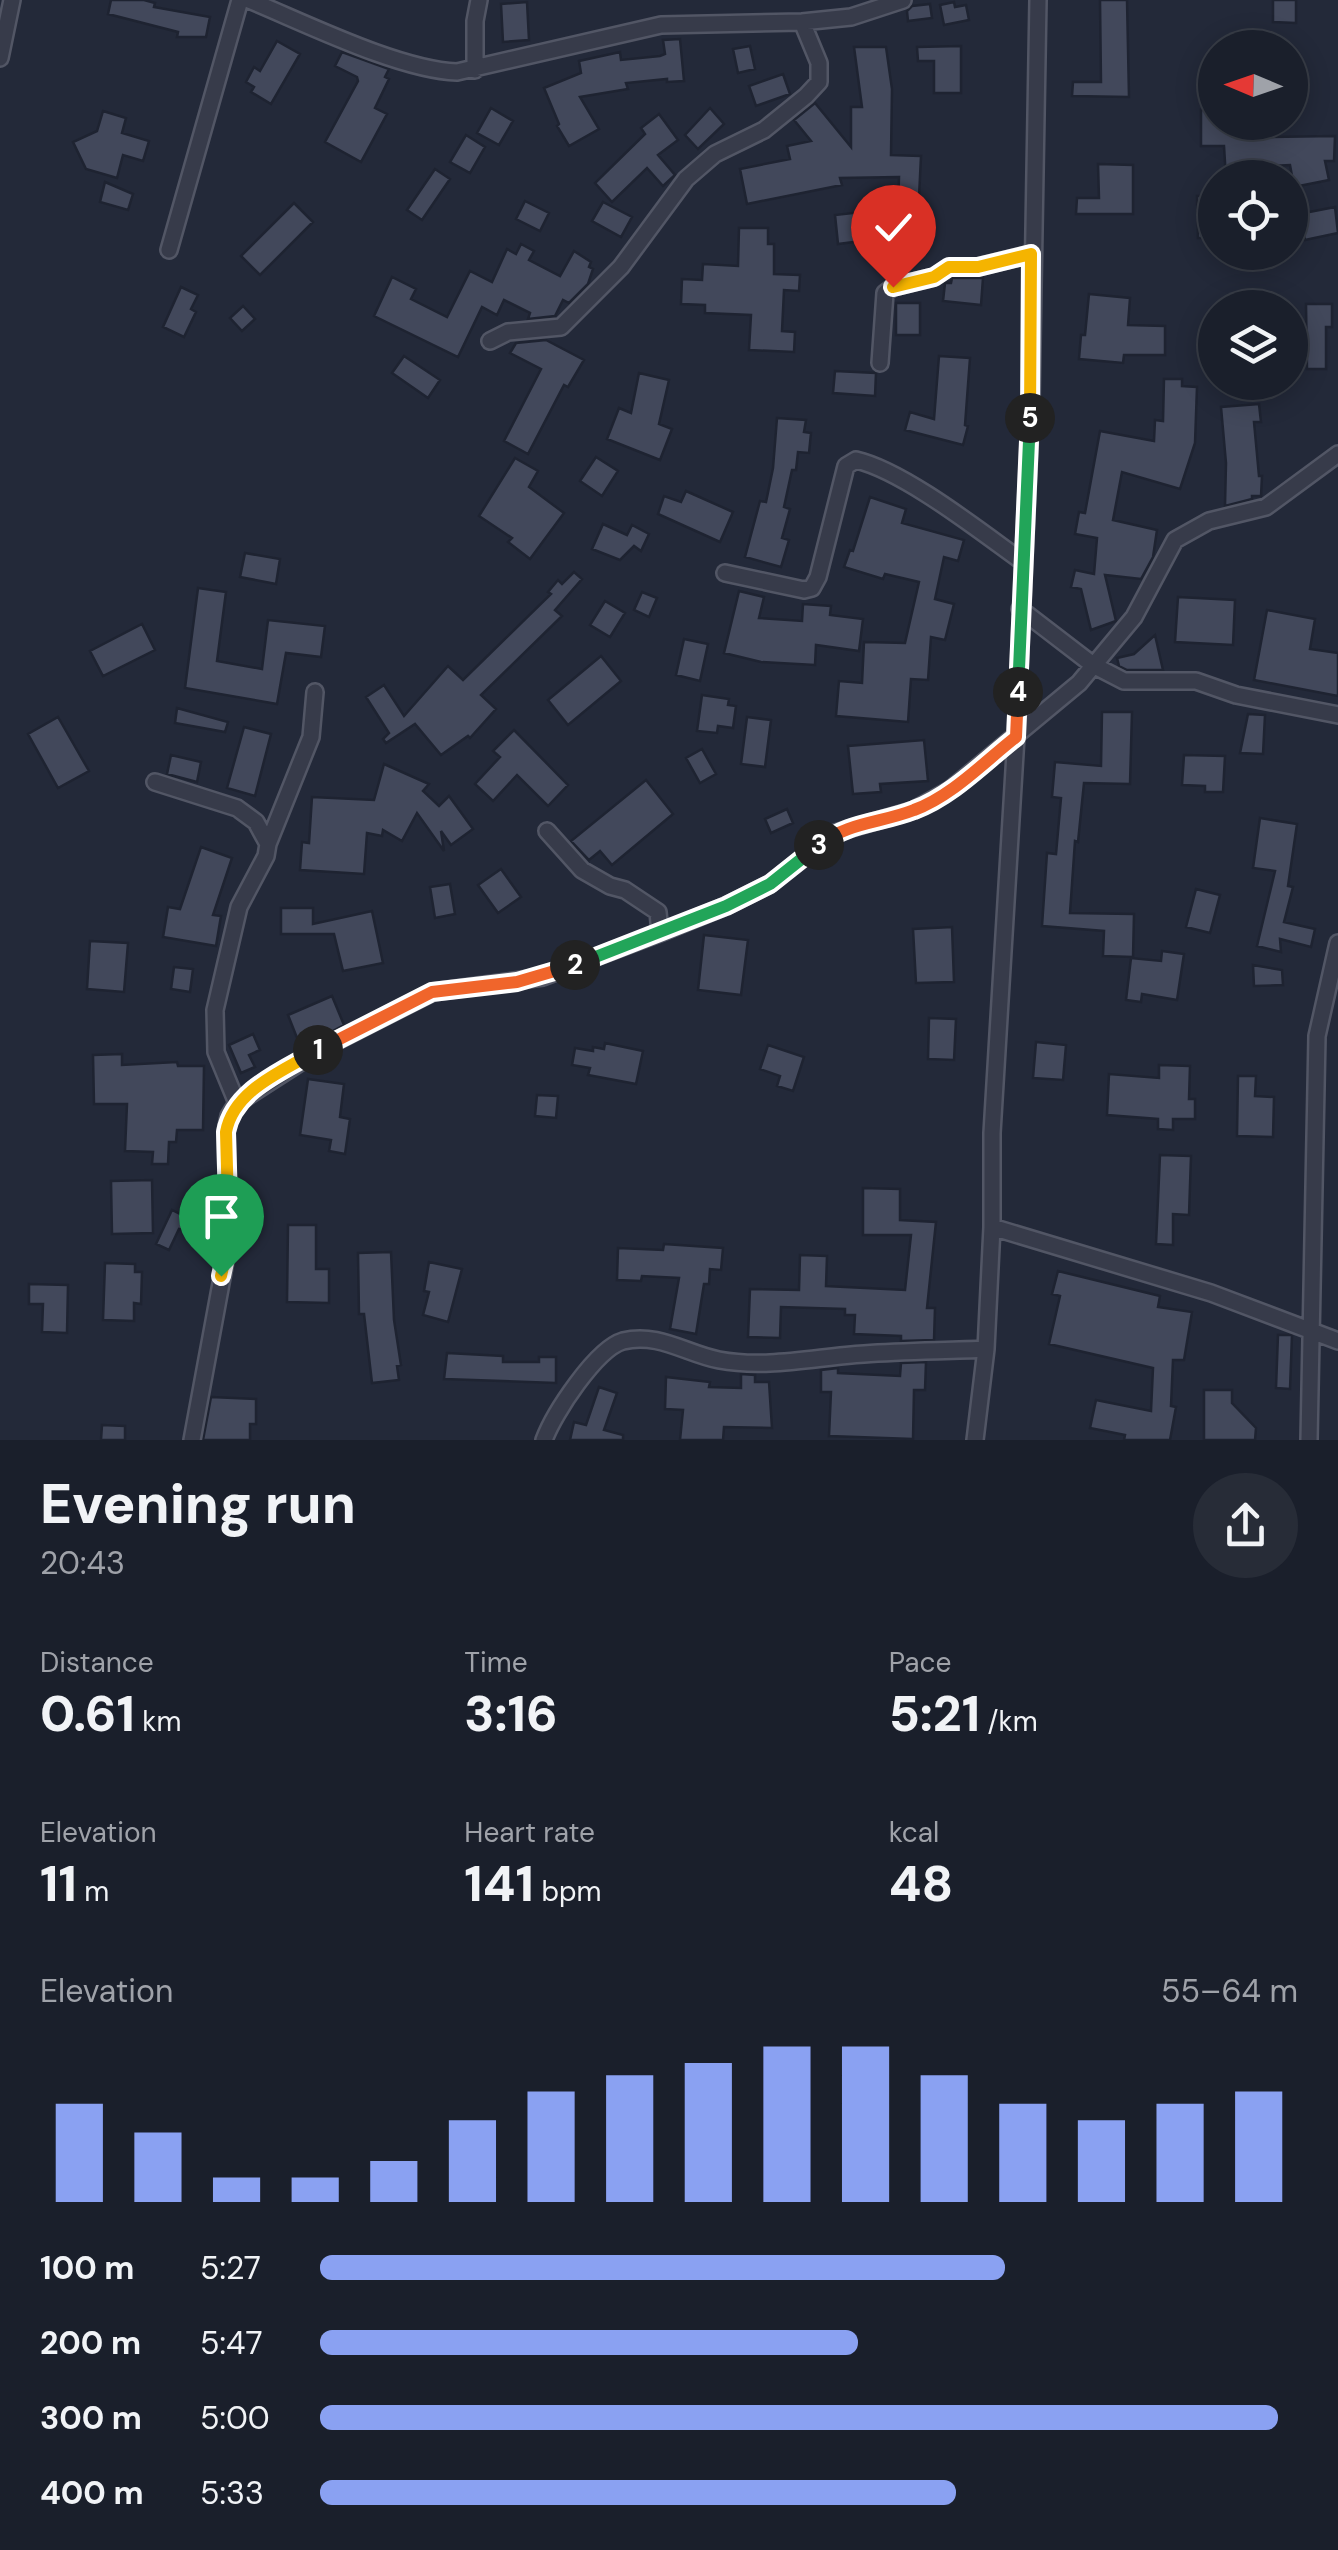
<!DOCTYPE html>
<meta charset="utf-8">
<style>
body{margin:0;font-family:"DM Sans",sans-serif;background:#272c37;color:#f1f3f6;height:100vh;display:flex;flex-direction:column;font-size:38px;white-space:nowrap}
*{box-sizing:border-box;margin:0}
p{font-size:32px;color:#9fa2a9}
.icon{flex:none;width:55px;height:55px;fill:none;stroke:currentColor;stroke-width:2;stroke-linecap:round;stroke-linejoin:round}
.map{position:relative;height:1440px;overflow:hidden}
.side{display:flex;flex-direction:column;background:#1a1f2b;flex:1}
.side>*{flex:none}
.needle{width:65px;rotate:272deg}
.buttons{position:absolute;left:1198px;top:30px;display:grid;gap:20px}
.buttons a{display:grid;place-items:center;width:110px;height:110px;border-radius:50%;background:#1a1f2b;box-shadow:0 5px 25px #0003,0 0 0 2px #383d47;font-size:50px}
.pin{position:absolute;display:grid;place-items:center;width:85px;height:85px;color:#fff;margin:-102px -42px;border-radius:50% 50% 50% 0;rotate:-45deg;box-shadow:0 0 10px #0007}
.pin .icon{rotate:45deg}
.km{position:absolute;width:50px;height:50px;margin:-25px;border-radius:50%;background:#222;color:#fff;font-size:28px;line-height:50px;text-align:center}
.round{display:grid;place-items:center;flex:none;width:105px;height:105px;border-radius:52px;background:#272c37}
.head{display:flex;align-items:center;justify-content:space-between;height:170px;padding:0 40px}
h1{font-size:55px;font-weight:800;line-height:75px}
.stats{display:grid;grid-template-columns:repeat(3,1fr);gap:15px;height:170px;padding:10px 40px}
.stats div{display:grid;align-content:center}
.stats b{font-size:50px;font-weight:800}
.stats small{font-size:28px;font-weight:400}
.stats p{font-size:28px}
.chart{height:280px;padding:20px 40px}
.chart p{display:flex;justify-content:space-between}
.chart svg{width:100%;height:180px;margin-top:10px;stroke:#8aa1f2;stroke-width:6}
ul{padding:0 40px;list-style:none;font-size:32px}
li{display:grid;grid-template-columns:160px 120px 1fr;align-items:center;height:75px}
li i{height:25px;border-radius:12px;background:#8aa1f2}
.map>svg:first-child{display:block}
</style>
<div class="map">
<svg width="1338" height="1440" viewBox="0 0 1338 1440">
<rect width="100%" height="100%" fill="#232939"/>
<!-- building -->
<path fill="#42485b" stroke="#1e2331" stroke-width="2.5" d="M 111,0 L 144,0 L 155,3 L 154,7 L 210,17 L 206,37 L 177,37 L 178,32 L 108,14 Z
M 1100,0 L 1127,0 L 1129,97 L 1072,96 L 1073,82 L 1101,82 Z
M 1273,0 L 1296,0 L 1296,23 L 1273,22 Z
M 527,2 L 529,40 L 503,42 L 501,4 Z
M 954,2 L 955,7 L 966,5 L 969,20 L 944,25 L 940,5 Z
M 930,4 L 932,18 L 908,21 L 907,11 L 912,6 Z
M 680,39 L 684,81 L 667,82 L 667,79 L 626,83 L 628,89 L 580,97 L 599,129 L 569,146 L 557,126 L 559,124 L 544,88 L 581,73 L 579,61 L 620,52 L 621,60 L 660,56 L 665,54 L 663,40 Z
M 277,41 L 300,54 L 271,104 L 251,92 L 254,87 L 246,82 L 254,67 L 260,71 Z
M 750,46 L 755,69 L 738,73 L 733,49 Z
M 961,46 L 961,93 L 934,93 L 934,61 L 918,61 L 917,47 Z
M 854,47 L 886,47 L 892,89 L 891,155 L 921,156 L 918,218 L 925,218 L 925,254 L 910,254 L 910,228 L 876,227 L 877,239 L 838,244 L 835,215 L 898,208 L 899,177 L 840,178 L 842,185 L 747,204 L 740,169 L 790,159 L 787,146 L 811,141 L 794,120 L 815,103 L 851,147 L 851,107 L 862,107 Z
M 342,52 L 389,69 L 385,77 L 389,79 L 375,108 L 387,114 L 361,162 L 325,142 L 358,81 L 357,77 L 335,66 Z
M 783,74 L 790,94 L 756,106 L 749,86 Z
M 491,108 L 513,121 L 499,145 L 477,133 Z
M 710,108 L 724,124 L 698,149 L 685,135 Z
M 1201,110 L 1215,110 L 1215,122 L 1270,122 L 1270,137 L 1335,136 L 1334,161 L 1325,161 L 1329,180 L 1294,187 L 1290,165 L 1249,167 L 1250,177 L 1226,178 L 1224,146 L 1201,146 Z
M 103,111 L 126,118 L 122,133 L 149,141 L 143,161 L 123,155 L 117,178 L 86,169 L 73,142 L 97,131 Z
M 659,114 L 678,140 L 658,155 L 675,175 L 663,186 L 647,168 L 612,202 L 595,183 L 645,134 L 641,128 Z
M 466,135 L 485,147 L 470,173 L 450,162 Z
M 1098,164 L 1133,165 L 1133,214 L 1076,214 L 1077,198 L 1099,198 Z
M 435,169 L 450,179 L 422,220 L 407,210 Z
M 105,182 L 133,194 L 128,210 L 100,202 Z
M 1197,196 L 1215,196 L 1215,231 L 1212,231 L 1212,238 L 1198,238 Z
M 525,201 L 549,213 L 540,231 L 516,219 Z
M 603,202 L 632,217 L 621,237 L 592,221 Z
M 294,203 L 313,222 L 260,275 L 241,256 Z
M 1335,207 L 1338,233 L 1305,240 L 1299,214 Z
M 739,228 L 768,228 L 768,244 L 774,244 L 774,274 L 800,275 L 799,291 L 784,290 L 782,331 L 795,332 L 794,352 L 749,350 L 751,315 L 705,313 L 705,305 L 681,304 L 682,279 L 702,280 L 703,264 L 738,266 Z
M 521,244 L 534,251 L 529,260 L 560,276 L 574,251 L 591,262 L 589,267 L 593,269 L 588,284 L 569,303 L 563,300 L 555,316 L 528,319 L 530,313 L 504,300 L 497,315 L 482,307 L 458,357 L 374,316 L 392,277 L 416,289 L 411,299 L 447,317 L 470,271 L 492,282 L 507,249 L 516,254 Z
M 952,278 L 983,278 L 981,305 L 943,301 L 945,283 L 951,283 Z
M 181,287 L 198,295 L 191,309 L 196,312 L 184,337 L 163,327 Z
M 1089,294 L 1130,298 L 1128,325 L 1165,326 L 1165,355 L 1124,355 L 1123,363 L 1079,359 L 1081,335 L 1085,335 Z
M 896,303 L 920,303 L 920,335 L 896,335 Z
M 1306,304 L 1332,304 L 1332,327 L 1326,327 L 1326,369 L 1307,369 Z
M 243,306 L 255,319 L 242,331 L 230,318 Z
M 546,340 L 584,360 L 568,387 L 564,385 L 528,454 L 504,441 L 541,369 L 510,353 L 516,343 Z
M 404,356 L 440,380 L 428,398 L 392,373 Z
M 939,356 L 970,358 L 965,425 L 968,426 L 963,445 L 905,430 L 910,412 L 934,419 Z
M 835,371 L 876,373 L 875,396 L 833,393 Z
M 639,373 L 669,380 L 659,424 L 672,429 L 660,460 L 607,439 L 619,408 L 631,413 Z
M 1164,379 L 1182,379 L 1182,386 L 1197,387 L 1195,443 L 1180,489 L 1122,472 L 1113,520 L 1157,530 L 1153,557 L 1141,579 L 1105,575 L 1116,621 L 1091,630 L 1081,589 L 1071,587 L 1075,570 L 1094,574 L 1097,538 L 1075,534 L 1079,512 L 1085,513 L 1100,431 L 1154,441 L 1155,420 L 1163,421 Z
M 1259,404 L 1261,422 L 1254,422 L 1259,476 L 1262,476 L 1261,496 L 1252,496 L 1252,499 L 1225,506 L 1226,463 L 1221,407 Z
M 777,418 L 806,420 L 804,432 L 811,433 L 809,453 L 798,452 L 796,470 L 792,470 L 784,507 L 790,509 L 782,538 L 789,540 L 781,567 L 745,557 L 760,501 L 766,502 L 773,468 Z
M 596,457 L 618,471 L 602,496 L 580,481 Z
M 515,458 L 538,471 L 529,487 L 564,513 L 530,559 L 508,542 L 512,538 L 479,516 Z
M 686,491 L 733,512 L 720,542 L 658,514 L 664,496 L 681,502 Z
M 870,497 L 906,509 L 902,523 L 964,540 L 958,561 L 944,557 L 935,599 L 954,604 L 945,640 L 931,637 L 928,680 L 911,679 L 908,722 L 836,716 L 839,681 L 862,683 L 864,642 L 905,643 L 919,582 L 885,574 L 883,579 L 844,567 L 850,550 L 853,551 Z
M 603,524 L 627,535 L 632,525 L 649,534 L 641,551 L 634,546 L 620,560 L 592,549 Z
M 245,553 L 280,559 L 276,584 L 240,577 Z
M 574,572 L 582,579 L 555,610 L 562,616 L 481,695 L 496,709 L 470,738 L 468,736 L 441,755 L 415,724 L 386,743 L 383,739 L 389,733 L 366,697 L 384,685 L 404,716 L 448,666 L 463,680 L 551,594 L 548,592 L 558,580 L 562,584 Z
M 198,588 L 226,592 L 217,661 L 262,669 L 268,620 L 325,626 L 321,657 L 286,653 L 277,704 L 185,688 Z
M 739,591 L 764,597 L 759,618 L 802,621 L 803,604 L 831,606 L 830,615 L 863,619 L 859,651 L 816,645 L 815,665 L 761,662 L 724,653 Z
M 642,592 L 657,598 L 649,617 L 634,610 Z
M 1178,597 L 1235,600 L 1233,645 L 1175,642 Z
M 605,601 L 625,613 L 610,637 L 590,625 Z
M 1267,610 L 1315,619 L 1310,649 L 1338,653 L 1338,696 L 1254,680 Z
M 142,624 L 155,650 L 103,676 L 90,651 Z
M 1155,635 L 1163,670 L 1127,670 L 1119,666 L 1117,658 L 1134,654 Z
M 684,639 L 708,644 L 700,681 L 676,675 Z
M 601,656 L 621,681 L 568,725 L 548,700 Z
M 702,695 L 729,699 L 728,705 L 736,706 L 733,728 L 718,726 L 717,733 L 697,731 Z
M 177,708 L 228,722 L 225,732 L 175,723 Z
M 1102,712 L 1132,712 L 1130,784 L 1084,783 L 1078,842 L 1075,841 L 1070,913 L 1134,914 L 1133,957 L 1103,956 L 1104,931 L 1042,926 L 1047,853 L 1056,854 L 1061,798 L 1052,797 L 1055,762 L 1101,766 Z
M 1248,714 L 1265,715 L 1263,754 L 1240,753 Z
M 58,717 L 89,771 L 58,788 L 28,734 Z
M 747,717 L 771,720 L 765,767 L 741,764 Z
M 244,727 L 271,734 L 255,796 L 227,788 Z
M 514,730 L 568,785 L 548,806 L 517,775 L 493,801 L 475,784 L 500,757 L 493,751 Z
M 924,740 L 928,781 L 880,784 L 881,792 L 853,794 L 848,746 Z
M 702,749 L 716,774 L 700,783 L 686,758 Z
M 171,755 L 201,762 L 197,782 L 167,774 Z
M 1184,755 L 1225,756 L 1223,792 L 1205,792 L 1205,786 L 1182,785 Z
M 384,764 L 429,784 L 423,791 L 439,806 L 449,796 L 473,829 L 451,845 L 441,831 L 444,851 L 417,813 L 402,841 L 383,830 L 382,836 L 367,833 L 364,874 L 300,870 L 302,842 L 309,843 L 312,797 L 374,800 Z
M 646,780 L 673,814 L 612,865 L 600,851 L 589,860 L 571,841 Z
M 787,809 L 793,823 L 771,833 L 765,819 Z
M 1260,818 L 1297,824 L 1288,886 L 1293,887 L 1284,922 L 1315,929 L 1311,947 L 1280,939 L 1281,952 L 1257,946 L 1275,871 L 1253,868 Z
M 201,847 L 232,858 L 213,915 L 221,916 L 216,946 L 163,937 L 168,907 L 180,909 Z
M 501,869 L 521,897 L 498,913 L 478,885 Z
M 450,884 L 455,914 L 435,918 L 430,887 Z
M 1196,889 L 1220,895 L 1210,933 L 1186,927 Z
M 281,908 L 313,908 L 313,924 L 372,911 L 383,963 L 343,971 L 334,934 L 281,934 Z
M 952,927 L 954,982 L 916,983 L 913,929 Z
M 704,935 L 748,940 L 741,995 L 698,990 Z
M 90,941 L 128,943 L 124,992 L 87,989 Z
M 1162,951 L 1184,954 L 1177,1000 L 1142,994 L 1141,1002 L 1126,1000 L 1131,958 L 1161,961 Z
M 1253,965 L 1282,970 L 1283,985 L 1254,986 Z
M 174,967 L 193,969 L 190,992 L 171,989 Z
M 332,996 L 344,1025 L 301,1048 L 288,1015 Z
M 929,1018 L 956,1019 L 954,1060 L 928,1059 Z
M 253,1034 L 260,1050 L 249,1055 L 255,1067 L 241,1073 L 229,1045 Z
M 1036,1042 L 1066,1045 L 1063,1080 L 1033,1078 Z
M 605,1043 L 643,1051 L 636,1084 L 588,1075 L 590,1068 L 572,1065 L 575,1048 L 593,1051 L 593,1047 L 604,1049 Z
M 768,1045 L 804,1057 L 793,1091 L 777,1086 L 780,1076 L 760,1069 Z
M 122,1054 L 122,1065 L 177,1062 L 178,1066 L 204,1066 L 203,1130 L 177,1130 L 176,1142 L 169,1142 L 168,1164 L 152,1164 L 153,1152 L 125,1151 L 127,1104 L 94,1104 L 93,1055 Z
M 1159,1065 L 1190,1066 L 1189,1099 L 1195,1099 L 1195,1119 L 1173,1119 L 1173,1130 L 1158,1129 L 1158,1119 L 1107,1115 L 1109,1074 L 1159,1078 Z
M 1238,1076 L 1256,1076 L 1255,1096 L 1274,1097 L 1273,1137 L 1237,1136 Z
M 308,1079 L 344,1084 L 340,1117 L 350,1119 L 345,1154 L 329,1151 L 331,1140 L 300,1135 Z
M 537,1095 L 558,1096 L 556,1118 L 535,1116 Z
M 1160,1155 L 1191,1156 L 1189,1215 L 1173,1214 L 1173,1245 L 1156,1244 Z
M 152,1180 L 153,1233 L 112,1234 L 111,1181 Z
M 863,1188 L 900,1189 L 900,1220 L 936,1222 L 927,1308 L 935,1308 L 934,1340 L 901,1341 L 901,1336 L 854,1334 L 855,1315 L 845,1315 L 845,1309 L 781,1307 L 780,1338 L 748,1337 L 750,1289 L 799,1290 L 800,1255 L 827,1256 L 826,1286 L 905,1290 L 911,1235 L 863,1235 Z
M 194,1204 L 217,1209 L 216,1237 L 179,1229 L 169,1250 L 156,1244 L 172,1210 L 190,1219 Z
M 288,1225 L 316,1225 L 316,1269 L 329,1269 L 329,1303 L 287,1302 Z
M 664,1244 L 723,1248 L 721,1270 L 710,1269 L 709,1284 L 704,1284 L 696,1334 L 670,1329 L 679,1278 L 642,1276 L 641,1281 L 617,1280 L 618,1248 L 663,1250 Z
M 391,1252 L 394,1320 L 401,1365 L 397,1366 L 399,1380 L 372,1383 L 364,1314 L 359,1314 L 358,1253 Z
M 429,1262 L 462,1269 L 448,1322 L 423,1315 L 429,1292 L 424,1291 Z
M 105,1263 L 135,1264 L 135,1272 L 142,1272 L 141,1304 L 134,1303 L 134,1321 L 103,1320 Z
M 1058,1271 L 1160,1296 L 1158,1307 L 1192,1312 L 1184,1360 L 1173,1360 L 1171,1406 L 1176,1407 L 1170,1440 L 1124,1440 L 1125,1435 L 1090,1428 L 1096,1400 L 1151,1411 L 1153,1368 L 1049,1344 L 1060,1296 L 1052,1294 Z
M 29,1284 L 68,1285 L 67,1333 L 42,1332 L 43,1304 L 29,1304 Z
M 1278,1335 L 1292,1335 L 1290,1389 L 1276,1388 Z
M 447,1353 L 503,1356 L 503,1362 L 539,1362 L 539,1357 L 556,1357 L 556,1383 L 444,1379 Z
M 926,1362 L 925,1390 L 914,1390 L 913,1439 L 829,1436 L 831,1392 L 821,1392 L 821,1370 L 838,1368 L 838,1373 L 900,1376 L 901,1363 Z
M 741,1374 L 755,1375 L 755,1382 L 769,1382 L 772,1428 L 724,1427 L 723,1440 L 680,1440 L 683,1410 L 665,1409 L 666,1377 L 710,1382 L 709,1387 L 741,1388 Z
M 599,1387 L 617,1393 L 604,1430 L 623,1435 L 623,1440 L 570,1440 L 574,1422 L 586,1425 Z
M 1204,1390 L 1232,1390 L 1232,1403 L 1256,1428 L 1255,1440 L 1204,1440 Z
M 211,1397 L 256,1399 L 256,1424 L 250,1424 L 250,1440 L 203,1440 Z
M 102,1425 L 125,1426 L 125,1440 L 101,1440 Z"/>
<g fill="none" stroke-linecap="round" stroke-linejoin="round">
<!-- street casing -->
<g stroke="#525665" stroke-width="20">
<path id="street" d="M 249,0 C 305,23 399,70 457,72 L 661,25 L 802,22 L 851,17 L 903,0
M 0,58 L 12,0
M 475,70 L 475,21 L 479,0
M 169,250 L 240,0
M 490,341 L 508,332 L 561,327 L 621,267 L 686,179 L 715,154 L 764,130 L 806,96 L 819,82 L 819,63 L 802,22
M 880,363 L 885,293 L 893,287 L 934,277 L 949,267 L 977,267 L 1031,254
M 725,573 L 804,590 L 812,588 L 818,577 L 846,466 L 856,460 C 904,471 981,532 1023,562
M 1020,609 L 1093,665 L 1124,681 L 1196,681 L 1236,695 L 1338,715
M 155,782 L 237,808 L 256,822 L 268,844 L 266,856 L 239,907 L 215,1010 L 216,1052 L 237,1103
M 547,831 L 582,870 L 610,886 L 625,890 L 658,912 L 660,933
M 268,844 L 311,737 L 315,692
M 992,1227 L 1211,1293 L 1338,1341
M 192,1440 L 229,1240 L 226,1131 L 229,1116 L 237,1103 L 321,1049 L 433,992 L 543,977 L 660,933 L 726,906 L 770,884 L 835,833 L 914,810 L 950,790 L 1079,683 L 1134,617 L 1175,540 L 1209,521 L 1266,507 L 1338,454
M 544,1440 C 554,1413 596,1349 623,1341 C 658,1332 687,1354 719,1360 C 767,1369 816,1357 864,1354 C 905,1351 946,1351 986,1349
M 975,1440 L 986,1349 L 992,1227 L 992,1133 L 1016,737 L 1031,402 L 1038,0
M 1309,1440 L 1317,1036 L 1338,943"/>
</g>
<!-- street -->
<use href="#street" stroke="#373b4a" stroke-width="15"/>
</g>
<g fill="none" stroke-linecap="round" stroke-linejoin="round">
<!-- split-1 casing -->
<g stroke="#fff" stroke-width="20">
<path id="split-1" d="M 221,1276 L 229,1240 L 226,1132 C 234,1089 284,1071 318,1050"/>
</g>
<!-- split-2 casing -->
<g stroke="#fff" stroke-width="20">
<path id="split-2" d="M 318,1050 L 432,992 L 517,982 L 575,965"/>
</g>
<!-- split-3 casing -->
<g stroke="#fff" stroke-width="20">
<path id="split-3" d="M 575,965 L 726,906 L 770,884 L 819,845"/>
</g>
<!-- split-4 casing -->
<g stroke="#fff" stroke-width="20">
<path id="split-4" d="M 819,845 C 848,822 881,823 914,810 C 952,796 984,762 1016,737 L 1018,692"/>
</g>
<!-- split-5 casing -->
<g stroke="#fff" stroke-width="20">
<path id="split-5" d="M 1018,692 L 1030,418"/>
</g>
<!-- split-6 casing -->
<g stroke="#fff" stroke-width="20">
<path id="split-6" d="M 893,287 L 934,277 L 949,267 L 978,267 L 1031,254 L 1030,418"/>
</g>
<!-- split-1 -->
<use href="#split-1" stroke="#f5b400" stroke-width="12"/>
<!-- split-2 -->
<use href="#split-2" stroke="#f0652b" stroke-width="12"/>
<!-- split-3 -->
<use href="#split-3" stroke="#22a559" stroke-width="12"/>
<!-- split-4 -->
<use href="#split-4" stroke="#f0652b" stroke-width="12"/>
<!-- split-5 -->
<use href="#split-5" stroke="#22a559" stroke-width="12"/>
<!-- split-6 -->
<use href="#split-6" stroke="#f5b400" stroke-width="12"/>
</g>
</svg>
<div class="buttons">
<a><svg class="needle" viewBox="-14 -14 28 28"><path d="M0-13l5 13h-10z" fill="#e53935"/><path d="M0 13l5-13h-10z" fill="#9fa2a9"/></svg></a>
<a><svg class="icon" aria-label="locate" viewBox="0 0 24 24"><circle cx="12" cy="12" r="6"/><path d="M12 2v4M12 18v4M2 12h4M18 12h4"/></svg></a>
<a><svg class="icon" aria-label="layers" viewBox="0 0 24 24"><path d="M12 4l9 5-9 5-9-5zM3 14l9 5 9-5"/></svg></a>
</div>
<div class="pin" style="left:221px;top:1276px;background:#1e9e55"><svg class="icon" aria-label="arrive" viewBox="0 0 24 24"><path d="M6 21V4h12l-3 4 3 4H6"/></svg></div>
<div class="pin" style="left:893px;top:287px;background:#d93025"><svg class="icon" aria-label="check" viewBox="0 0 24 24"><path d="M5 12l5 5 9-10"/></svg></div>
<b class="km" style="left:318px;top:1050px">1</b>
<b class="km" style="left:575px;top:965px">2</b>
<b class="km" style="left:819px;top:845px">3</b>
<b class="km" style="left:1018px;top:692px">4</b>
<b class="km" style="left:1030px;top:418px">5</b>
</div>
<section class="side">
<div class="head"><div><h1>Evening run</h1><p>20:43</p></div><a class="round"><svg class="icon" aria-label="share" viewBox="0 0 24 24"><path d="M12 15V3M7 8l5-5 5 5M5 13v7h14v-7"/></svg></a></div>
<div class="stats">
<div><p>Distance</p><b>0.61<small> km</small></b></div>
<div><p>Time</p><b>3:16</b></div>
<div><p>Pace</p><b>5:21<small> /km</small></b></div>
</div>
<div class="stats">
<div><p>Elevation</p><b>11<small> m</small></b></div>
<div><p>Heart rate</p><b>141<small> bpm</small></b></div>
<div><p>kcal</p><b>48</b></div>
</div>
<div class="chart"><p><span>Elevation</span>55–64 m</p>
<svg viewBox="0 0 160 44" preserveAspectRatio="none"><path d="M5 44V20M15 44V27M25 44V38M35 44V38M45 44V34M55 44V24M65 44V17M75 44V13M85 44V10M95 44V6M105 44V6M115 44V13M125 44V20M135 44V24M145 44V20M155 44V17"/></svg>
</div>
<ul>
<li><b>100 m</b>5:27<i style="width:70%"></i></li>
<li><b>200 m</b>5:47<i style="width:55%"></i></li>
<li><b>300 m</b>5:00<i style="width:98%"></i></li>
<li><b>400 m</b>5:33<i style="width:65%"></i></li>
</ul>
</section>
